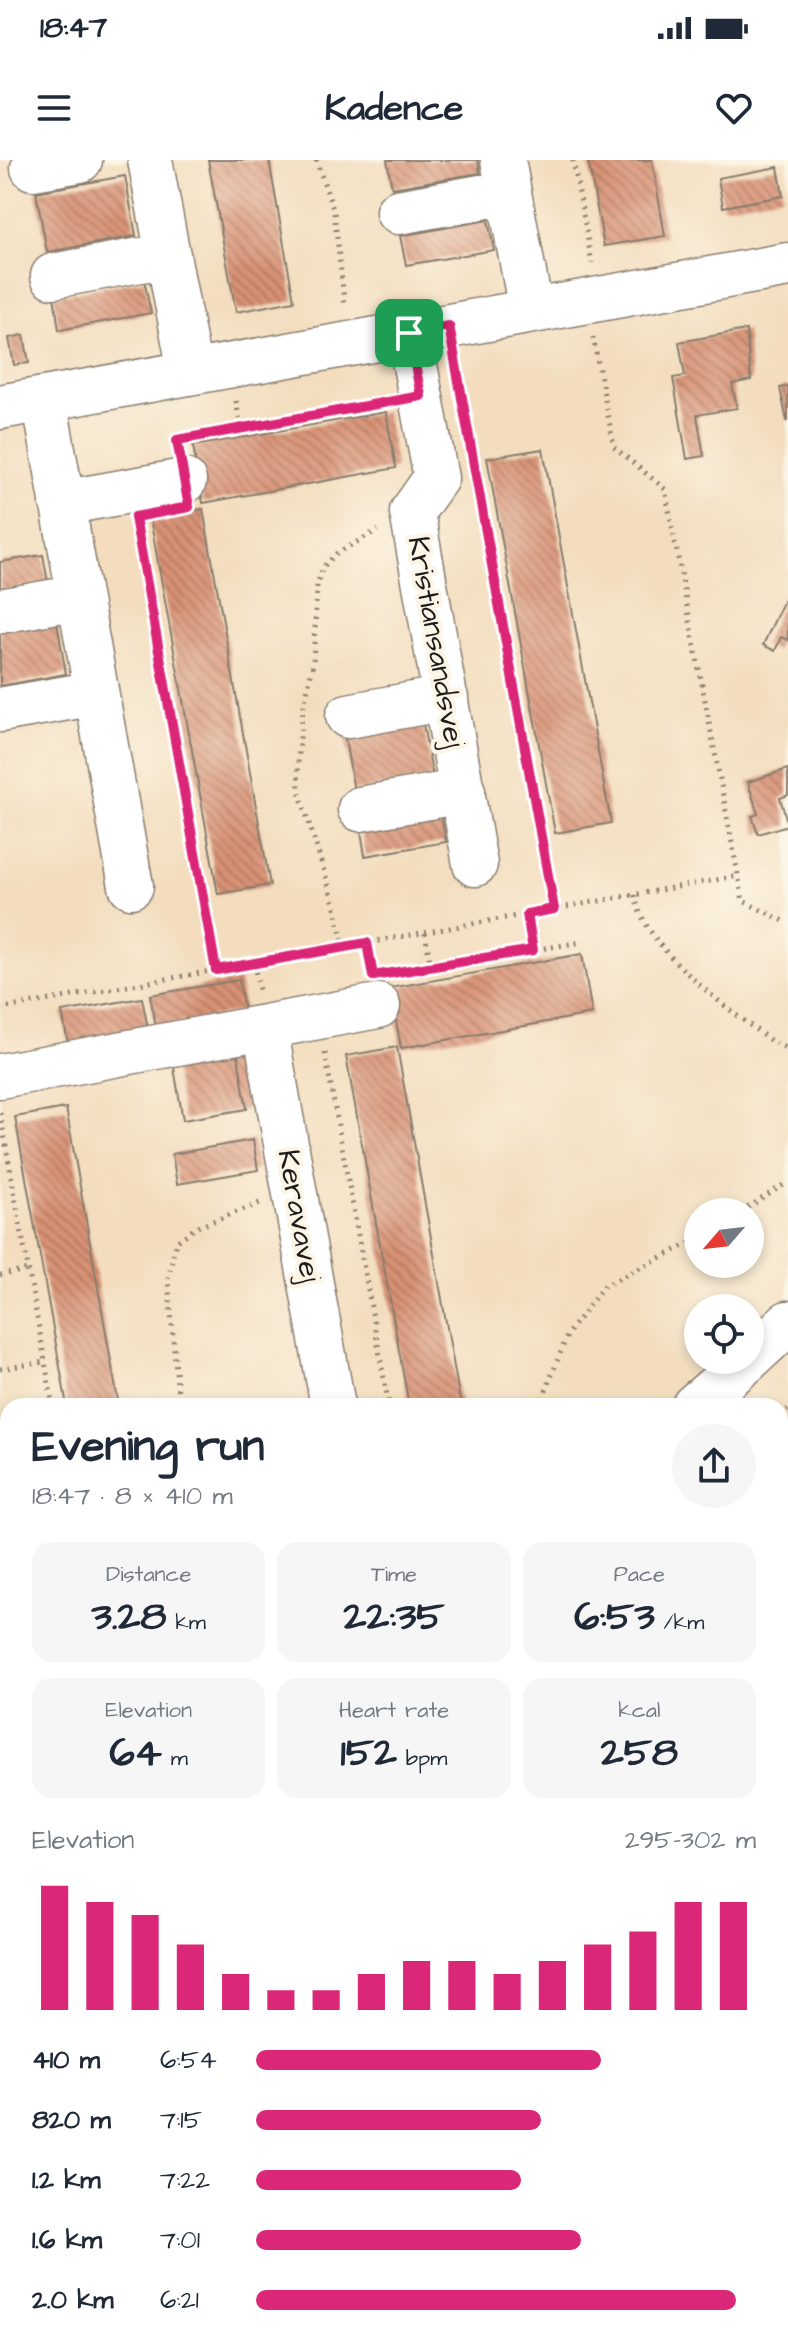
<!DOCTYPE html>
<meta charset="utf-8">
<style>
body{margin:0;font-family:"Architects Daughter",sans-serif;background:#f6f6f7;color:#1f2937;height:100vh;display:flex;flex-direction:column;font-size:30px;white-space:nowrap}
*{box-sizing:border-box;margin:0}
p{font-size:26px;color:#747a83}
.icon{flex:none;width:44px;height:44px;fill:none;stroke:currentColor;stroke-width:2;stroke-linecap:round;stroke-linejoin:round}
.map{position:relative;flex:1;overflow:hidden}
.side{position:absolute;left:0px;top:1238px;width:788px;height:950px;display:flex;flex-direction:column;background:#fff;border-radius:24px 24px 0 0;box-shadow:0 4px 12px #0003}
.side>*{flex:none}
.needle{width:52px;rotate:242deg}
.controls{position:absolute;left:684px;top:1038px;display:grid;gap:16px}
.controls a{display:grid;place-items:center;width:80px;height:80px;border-radius:50%;background:#fff;box-shadow:0 4px 12px #0003;font-size:40px}
.pin{position:absolute;display:grid;place-items:center;width:68px;height:68px;color:#fff;margin:-34px;border-radius:16px;box-shadow:0 4px 12px #0006}
.round{display:grid;place-items:center;flex:none;width:84px;height:84px;border-radius:42px;background:#f6f6f7}
.head{display:flex;align-items:center;justify-content:space-between;height:136px;padding:0 32px}
h1{font-size:44px;font-weight:700;line-height:60px}
.stats{display:grid;grid-template-columns:repeat(3,1fr);gap:12px;height:136px;padding:8px 32px}
.stats div{display:grid;align-content:center;border-radius:20px;background:#f6f6f7;text-align:center}
.stats b{font-size:40px;font-weight:700}
.stats small{font-size:22px;font-weight:400}
.stats p{font-size:22px}
.chart{height:224px;padding:16px 32px}
.chart p{display:flex;justify-content:space-between}
.chart svg{width:100%;height:144px;margin-top:8px;stroke:#db2777;stroke-width:6}
ul{padding:0 32px;list-style:none;font-size:26px}
li{display:grid;grid-template-columns:128px 96px 1fr;align-items:center;height:60px}
li i{height:20px;border-radius:10px;background:#db2777}
.status{display:flex;justify-content:space-between;align-items:center;height:56px;padding:0 40px;background:#fff;direction:ltr}
.status svg{height:22px;fill:currentColor}
header{display:flex;justify-content:space-between;align-items:center;height:104px;padding:0 32px;background:#fff;font-size:36px;font-weight:700}
.map>svg:first-child{display:block}
</style>
<div class="status"><b>18:47</b><svg viewBox="0 0 49 12"><path d="M0 12V9h3v3zM5 12V6h3v6zM10 12V3h3v9zM15 12V0h3v12zM26 1h20v11H26zM47 4h2v5h-2z"/></svg></div>
<header><svg class="icon" aria-label="menu" viewBox="0 0 24 24"><path d="M4 6h16M4 12h16M4 18h16"/></svg>Kadence<svg class="icon" aria-label="heart" viewBox="0 0 24 24"><path d="M12 20l-8-8c-3-5 5-10 8-4 3-6 11-1 8 4z"/></svg></header>
<div class="map">
<svg width="788" height="2187" viewBox="0 0 788 2187">
<defs>
<pattern id="building-back-hatch" width="6" height="6" patternUnits="userSpaceOnUse" patternTransform="scale(2)"><rect width="6" height="6" fill="#d89174"/><path d="M-1 5l2 2M0 0l6 6M5-1l2 2" fill="none" stroke="#ae765e"/></pattern>
</defs>
<rect width="100%" height="100%" fill="#fcf5e5"/>
<filter id="ink" filterUnits="userSpaceOnUse"><feTurbulence type="fractalNoise" baseFrequency=".0125" numOctaves="2"/><feDisplacementMap in="SourceGraphic" scale="16" xChannelSelector="R" yChannelSelector="G"/><feConvolveMatrix kernelMatrix="1 2 1 2 8 2 1 2 1" color-interpolation-filters="sRGB"/></filter>
<filter id="wash" filterUnits="userSpaceOnUse"><feTurbulence type="fractalNoise" baseFrequency=".006" numOctaves="4" result="noise"/><feDisplacementMap in="SourceGraphic" scale="32" xChannelSelector="R" yChannelSelector="G"/><feGaussianBlur stdDeviation="1.8" result="paint"/><feColorMatrix in="noise" values="0 0 0 0 0 0 0 0 0 0 0 0 0 0 0 0 0 1.4 0 .05"/><feComposite in="paint" operator="in"/></filter>
<g filter="url(#wash)">
<rect width="100%" height="100%" fill="#f3ddbe"/>
<g id="blocks">
<!-- building -->
<path fill="url(#building-back-hatch)" d="M 208,0 L 269,0 L 294,141 L 236,152 Z
M 387,0 L 478,0 L 480,13 L 392,28 Z
M 588,0 L 652,0 L 665,76 L 604,86 Z
M 778,7 L 783,36 L 723,47 L 718,18 Z
M 125,16 L 136,76 L 47,92 L 36,32 Z
M 488,60 L 494,90 L 406,105 L 400,76 Z
M 144,120 L 151,153 L 59,170 L 54,136 Z
M 746,170 L 751,220 L 732,224 L 737,248 L 697,255 L 704,296 L 687,299 L 673,218 L 685,216 L 679,182 Z
M 24,175 L 29,203 L 14,205 L 9,178 Z
M 788,226 L 788,261 L 787,261 L 780,228 Z
M 386,252 L 396,308 L 203,343 L 193,286 Z
M 543,289 L 611,663 L 555,673 L 487,298 Z
M 203,349 L 270,725 L 218,734 L 150,358 Z
M 43,395 L 48,422 L 0,431 L 0,402 Z
M 784,440 L 788,442 L 788,480 L 781,477 L 775,491 L 763,485 Z
M 56,457 L 66,514 L 0,526 L 0,467 Z
M 422,559 L 433,617 L 354,631 L 344,573 Z
M 788,609 L 788,635 L 780,638 L 788,665 L 758,674 L 752,656 L 758,654 L 748,622 Z
M 440,651 L 446,682 L 365,696 L 360,665 Z
M 582,794 L 592,854 L 401,888 L 390,828 Z
M 239,820 L 244,851 L 156,867 L 150,835 Z
M 142,838 L 148,869 L 68,883 L 62,852 Z
M 397,887 L 461,1246 L 409,1246 L 346,896 Z
M 237,891 L 247,949 L 183,960 L 173,902 Z
M 66,948 L 119,1246 L 67,1246 L 15,957 Z
M 253,980 L 258,1010 L 177,1024 L 172,994 Z
M 8,1546 L 8,1631 L 0,1632 L 0,1547 Z
M 8,1647 L 8,1669 L 1,1670 L 0,1648 Z
M 788,1683 L 788,1748 L 780,1752 L 780,1688 Z
M 788,1809 L 788,1850 L 780,1835 L 780,1813 Z
M 788,1990 L 788,2039 L 780,2043 L 780,1994 Z
M 8,2047 L 8,2143 L 0,2144 L 0,2048 Z
M 159,2180 L 202,2180 L 209,2181 L 210,2187 L 159,2187 Z
M 399,2180 L 461,2180 L 465,2187 L 403,2187 Z
M 536,2180 L 628,2180 L 632,2187 L 540,2187 Z
M 705,2180 L 736,2180 L 739,2186 L 709,2187 Z"/>
</g>
</g>
<g filter="url(#ink)">
<use href="#blocks" fill-opacity="0" stroke="#887c6d" stroke-width="2"/>
<g fill="none" stroke-linecap="round" stroke-linejoin="round">
<!-- minor casing -->
<g stroke="#887c6d" stroke-width="47">
<path id="minor" d="M 150,0 L 190,212
M 503,0 L 531,151
M 33,8 L 80,0
M 398,52 L 509,32
M 53,116 L 168,95
M 409,173 L 436,318 L 412,352 L 475,704
M 44,239 L 131,726
M 0,247 L 788,105
M 62,343 L 184,321
M 0,451 L 79,437
M 0,550 L 96,533
M 348,556 L 446,538
M 360,649 L 463,631
M 265,867 L 333,1246
M 0,916 L 378,846
M 750,1198 L 788,1163
M 694,1246 L 748,1200
M 780,1334 L 788,1330
M 0,1474 L 8,1473
M 780,1630 L 788,1628
M 0,1806 L 8,1805
M 270,2180 L 271,2187
M 690,2180 L 694,2187"/>
</g>
<!-- path -->
<path stroke="#887c6d" stroke-width="5" stroke-dasharray="2 6" stroke-linecap="butt" d="M 316,0 L 334,52 L 345,147
M 573,0 L 592,103
M 593,177 L 614,287 L 665,329 L 743,741 L 788,763
M 236,241 L 241,268
M 178,287 L 177,280 L 384,243
M 476,313 L 554,749
M 137,366 L 216,810
M 635,735 C 643,789 732,852 774,883 L 788,889
M 527,754 L 533,790
M 425,773 L 431,807
M 367,783 L 372,810
M 344,788 L 335,746 L 299,631 L 298,603 L 302,556 L 313,504 L 317,425 L 323,407 L 337,393 L 378,370
M 254,804 L 259,830
M 394,813 L 582,782
M 0,849 L 738,716
M 325,893 L 389,1246
M 0,953 L 53,1246
M 741,1052 L 788,1022
M 0,1115 L 28,1110
M 0,1209 L 45,1202
M 179,1246 L 168,1119 L 176,1082 L 195,1068 L 260,1043
M 540,1246 L 568,1173 L 604,1126 L 698,1079
M 780,1255 L 788,1250
M 0,1301 L 8,1300
M 0,1532 L 8,1531
M 0,1705 L 8,1705
M 780,1807 L 788,1803
M 780,1882 L 788,1896
M 780,1985 L 788,1981
M 483,2180 L 487,2187
M 638,2180 L 641,2187
M 745,2180 L 749,2187
M 104,2187 L 107,2180
M 508,2187 L 521,2180"/>
<!-- minor -->
<use href="#minor" stroke="#fff" stroke-width="44"/>
</g>
</g>
<g fill="none" stroke-linecap="round" stroke-linejoin="round" filter="url(#ink)">
<!-- route casing -->
<g stroke="#fff" stroke-width="16">
<path id="route" d="M 449,166 L 554,749 L 527,754 L 533,790 L 373,816 L 367,783 L 216,810 L 135,357 L 189,347 L 177,280 L 421,236 L 409,173 Z"/>
</g>
<!-- route -->
<use href="#route" stroke="#db2777" stroke-width="10"/>
</g>
<g text-anchor="middle" dominant-baseline="central" stroke-width="8" stroke-linejoin="round" paint-order="stroke">
<!-- street labels -->
<g font-size="30" fill="#1c1c1c" stroke="#fcf5e5">
<text transform="translate(436 482) rotate(80)">Kristiansandsvej</text>
<text transform="translate(299 1056) rotate(80)">Keravavej</text>
</g>
</g>
</svg>
<div class="controls">
<a><svg class="needle" viewBox="-14 -14 28 28"><path d="M0-13l5 13h-10z" fill="#e53935"/><path d="M0 13l5-13h-10z" fill="#747a83"/></svg></a>
<a><svg class="icon" aria-label="locate" viewBox="0 0 24 24"><circle cx="12" cy="12" r="6"/><path d="M12 2v4M12 18v4M2 12h4M18 12h4"/></svg></a>
</div>
<div class="pin" style="left:409px;top:173px;background:#1e9e55"><svg class="icon" aria-label="arrive" viewBox="0 0 24 24"><path d="M6 21V4h12l-3 4 3 4H6"/></svg></div>
<section class="side">
<div class="head"><div><h1>Evening run</h1><p>18:47 · 8 × 410 m</p></div><a class="round"><svg class="icon" aria-label="share" viewBox="0 0 24 24"><path d="M12 15V3M7 8l5-5 5 5M5 13v7h14v-7"/></svg></a></div>
<div class="stats">
<div><p>Distance</p><b>3.28<small> km</small></b></div>
<div><p>Time</p><b>22:35</b></div>
<div><p>Pace</p><b>6:53<small> /km</small></b></div>
</div>
<div class="stats">
<div><p>Elevation</p><b>64<small> m</small></b></div>
<div><p>Heart rate</p><b>152<small> bpm</small></b></div>
<div><p>kcal</p><b>258</b></div>
</div>
<div class="chart"><p><span>Elevation</span>295–302 m</p>
<svg viewBox="0 0 160 44" preserveAspectRatio="none"><path d="M5 44V6M15 44V11M25 44V15M35 44V24M45 44V33M55 44V38M65 44V38M75 44V33M85 44V29M95 44V29M105 44V33M115 44V29M125 44V24M135 44V20M145 44V11M155 44V11"/></svg>
</div>
<ul>
<li><b>410 m</b>6:54<i style="width:69%"></i></li>
<li><b>820 m</b>7:15<i style="width:57%"></i></li>
<li><b>1.2 km</b>7:22<i style="width:53%"></i></li>
<li><b>1.6 km</b>7:01<i style="width:65%"></i></li>
<li><b>2.0 km</b>6:21<i style="width:96%"></i></li>
</ul>
</section>
</div>
